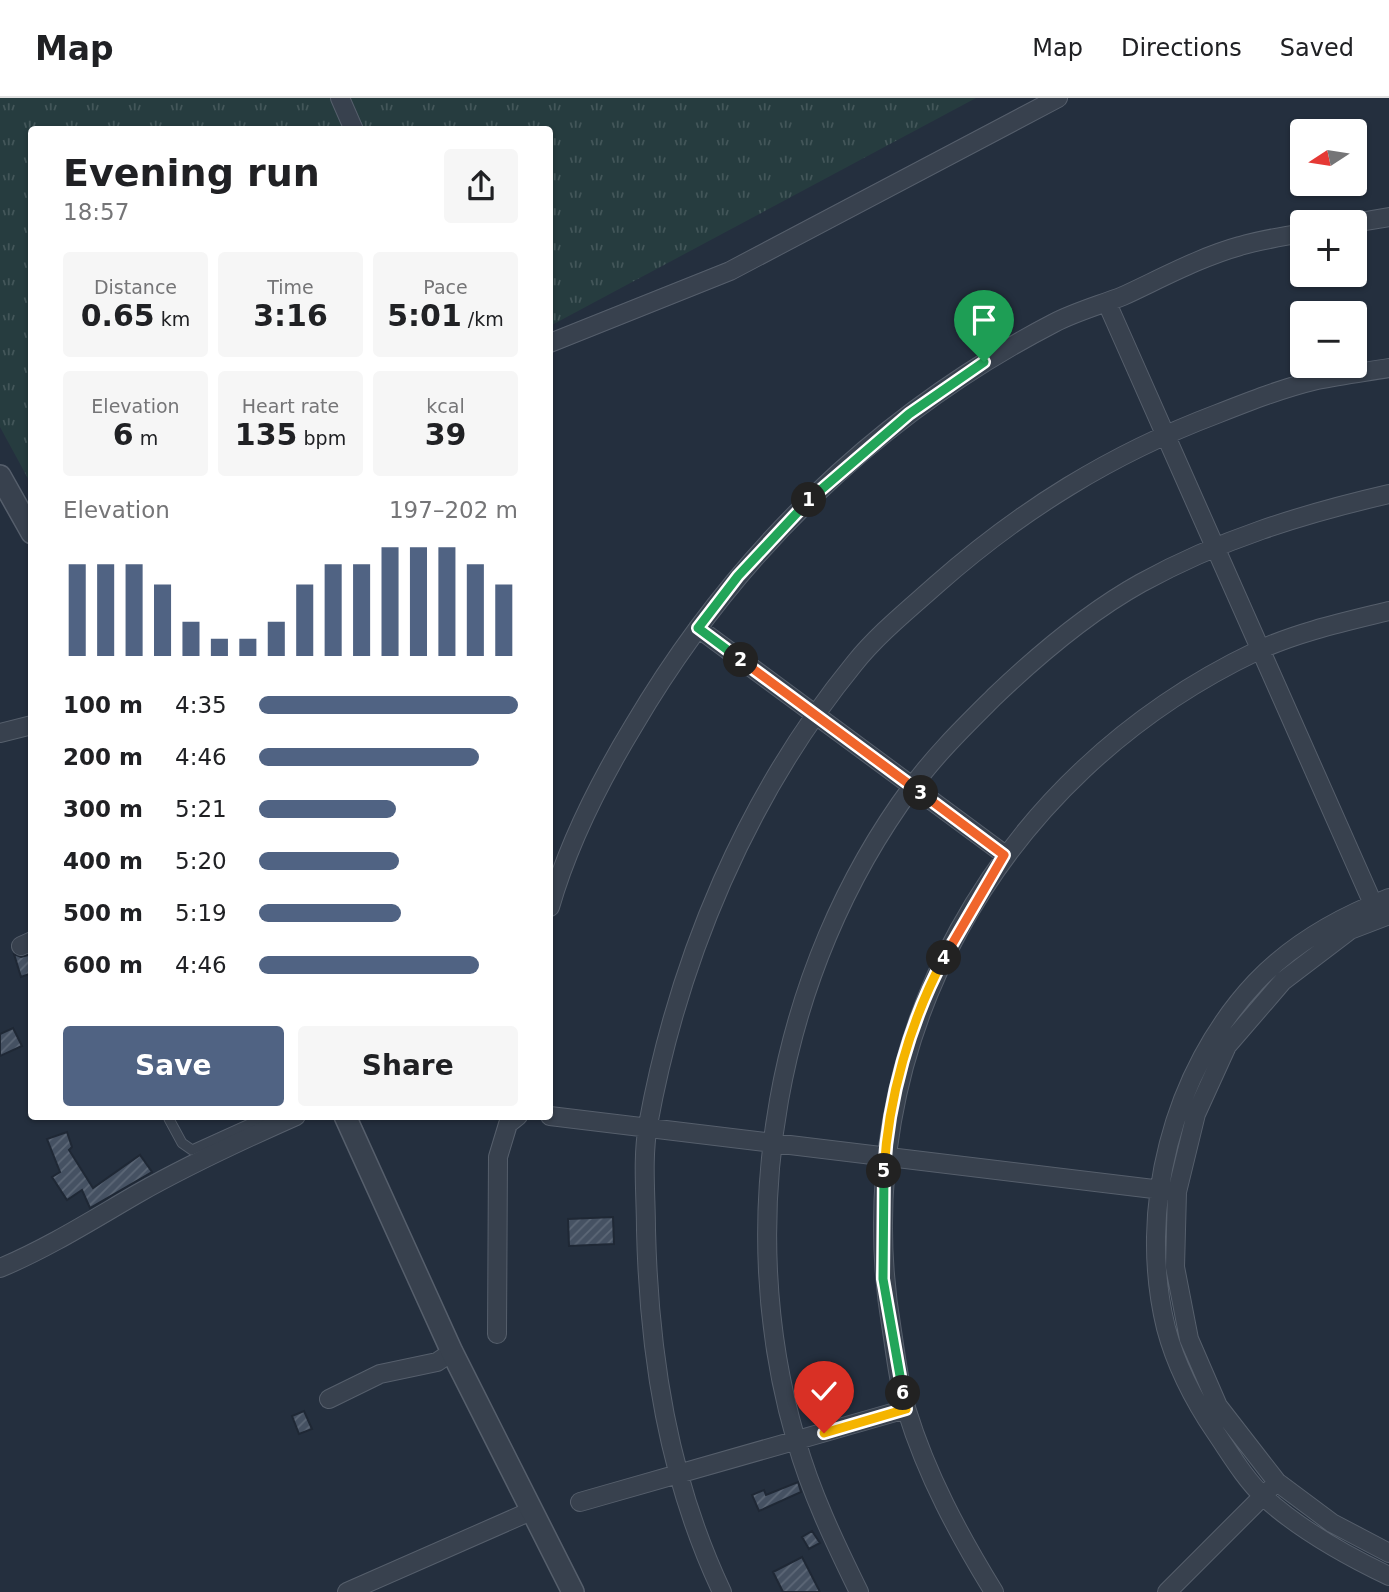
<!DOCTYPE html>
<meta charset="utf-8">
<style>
body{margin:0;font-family:"DejaVu Sans",sans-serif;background:#f6f6f6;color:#202124;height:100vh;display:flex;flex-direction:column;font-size:26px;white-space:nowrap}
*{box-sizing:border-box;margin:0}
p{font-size:23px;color:#757577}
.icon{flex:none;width:38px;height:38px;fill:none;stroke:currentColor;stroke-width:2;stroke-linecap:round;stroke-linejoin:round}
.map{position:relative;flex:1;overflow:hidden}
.details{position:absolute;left:28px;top:28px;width:525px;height:994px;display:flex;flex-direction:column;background:#fff;border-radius:7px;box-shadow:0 2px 5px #0004}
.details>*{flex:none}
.needle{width:46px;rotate:258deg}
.fabs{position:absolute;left:1290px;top:21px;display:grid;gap:14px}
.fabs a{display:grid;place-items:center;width:77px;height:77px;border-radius:7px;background:#fff;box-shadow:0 2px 5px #0004;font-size:35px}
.pin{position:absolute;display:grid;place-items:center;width:60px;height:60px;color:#fff;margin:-72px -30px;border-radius:50% 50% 50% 0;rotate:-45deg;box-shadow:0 0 7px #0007}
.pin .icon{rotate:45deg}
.km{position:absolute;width:35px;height:35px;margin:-18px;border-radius:50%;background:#222;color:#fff;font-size:19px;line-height:35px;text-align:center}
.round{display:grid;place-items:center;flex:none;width:74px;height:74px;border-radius:7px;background:#f6f6f6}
.headline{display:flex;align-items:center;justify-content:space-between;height:119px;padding:0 35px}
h1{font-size:38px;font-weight:700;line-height:52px}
.stats{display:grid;grid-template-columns:repeat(3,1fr);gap:10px;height:119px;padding:7px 35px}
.stats div{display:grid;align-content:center;border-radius:7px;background:#f6f6f6;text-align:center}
.stats b{font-size:30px;font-weight:700}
.stats small{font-size:19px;font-weight:400}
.stats p{font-size:19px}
.chart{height:196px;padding:14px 35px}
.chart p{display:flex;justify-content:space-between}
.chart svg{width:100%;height:126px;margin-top:7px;stroke:#506383;stroke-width:6}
.button{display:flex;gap:14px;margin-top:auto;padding:14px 35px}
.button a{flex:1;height:80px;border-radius:7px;background:#506383;color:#fff;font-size:28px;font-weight:700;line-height:80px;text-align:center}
.button a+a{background:#f6f6f6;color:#202124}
ul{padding:0 35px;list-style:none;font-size:23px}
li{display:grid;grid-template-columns:112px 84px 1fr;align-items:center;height:52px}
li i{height:18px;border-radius:9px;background:#506383}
header{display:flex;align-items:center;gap:42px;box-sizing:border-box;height:98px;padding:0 35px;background:#fff;border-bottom:2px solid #e0e0e0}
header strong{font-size:33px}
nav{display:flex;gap:38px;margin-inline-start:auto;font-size:24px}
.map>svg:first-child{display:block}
</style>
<header>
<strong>Map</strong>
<nav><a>Map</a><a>Directions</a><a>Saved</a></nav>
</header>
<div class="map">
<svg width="1389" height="1494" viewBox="0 0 1389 1494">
<defs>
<pattern id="grass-tufts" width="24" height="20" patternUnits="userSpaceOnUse" patternTransform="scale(1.75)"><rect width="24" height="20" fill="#263c3f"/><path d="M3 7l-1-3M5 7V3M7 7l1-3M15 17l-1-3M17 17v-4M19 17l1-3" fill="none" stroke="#435659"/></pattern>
<pattern id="building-hatch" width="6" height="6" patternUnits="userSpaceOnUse" patternTransform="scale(1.75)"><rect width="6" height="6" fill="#455162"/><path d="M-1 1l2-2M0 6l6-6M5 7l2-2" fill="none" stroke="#5d6877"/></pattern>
</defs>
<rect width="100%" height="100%" fill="#242f3e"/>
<!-- grass -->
<path fill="url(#grass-tufts)" d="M 0,0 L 976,0 L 550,228 L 550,32 L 32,32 L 31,386 L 0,329 Z"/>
<!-- building -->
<path fill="url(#building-hatch)" stroke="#1f2835" stroke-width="2" d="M 14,856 L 21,859 L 32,856 L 32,875 L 21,879 Z
M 13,930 L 22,948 L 0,958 L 0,936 Z
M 67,1034 L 72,1049 L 69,1052 L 93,1090 L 140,1057 L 152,1074 L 90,1110 L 82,1092 L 67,1102 L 52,1079 L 60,1074 L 47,1041 Z
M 613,1119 L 614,1146 L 569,1148 L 568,1121 Z
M 304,1313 L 312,1331 L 299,1336 L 292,1318 Z
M 798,1384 L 801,1394 L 759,1413 L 752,1397 L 764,1392 L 766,1397 Z
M 812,1433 L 820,1445 L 809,1451 L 802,1439 Z
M 802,1459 L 820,1494 L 783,1494 L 773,1474 Z"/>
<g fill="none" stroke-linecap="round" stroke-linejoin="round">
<!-- service casing -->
<g stroke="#565f6c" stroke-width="11">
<path id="service" d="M 169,1021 L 182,1045 L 192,1052 L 267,1018"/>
</g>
<!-- minor casing -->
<g stroke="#565f6c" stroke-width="20">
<path id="minor" d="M 340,0 L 354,32
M 1354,125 L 1389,119
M 1107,205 L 1378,817
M 550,245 L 730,173 L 1058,0
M 698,530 L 1004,756
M 0,635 L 32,627
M 1389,800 C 1340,819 1292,846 1256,884 C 1172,973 1137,1112 1166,1230 C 1176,1268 1195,1304 1216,1335 C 1231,1357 1245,1381 1264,1399 C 1300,1432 1345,1457 1389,1478
M 550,809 C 568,746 600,683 634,627 C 734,457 878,316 1054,225 C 1075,214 1100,207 1123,198 C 1160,181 1200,159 1240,148 C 1260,142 1281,139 1302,135
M 1389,817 L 1350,832 L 1283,883 L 1227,948 L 1196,1016 L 1177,1094 L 1175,1169 L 1189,1241 L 1218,1308 L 1277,1384 L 1332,1425 L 1389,1455
M 21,848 L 32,843
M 550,1018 L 1170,1093
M 0,1170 C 48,1150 92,1122 137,1096 C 188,1067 242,1042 296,1018
M 497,1236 L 498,1059 L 508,1026 L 518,1018
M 329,1301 L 380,1276 L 437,1264 L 452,1254
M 580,1404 L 906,1311
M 347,1494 L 531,1413
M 722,1494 C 668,1380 649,1257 646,1132 C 646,1098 642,1061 648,1027 C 678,861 747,697 854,566 C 877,537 908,512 936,487 C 1021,412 1111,356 1217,316 C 1250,303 1283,290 1317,282 C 1341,277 1365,274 1389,270
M 859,1494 C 835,1445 811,1395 796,1342 C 732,1123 776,873 912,689 C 936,656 966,627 994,599 C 1039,556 1087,515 1141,485 C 1219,442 1302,416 1389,396
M 994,1494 C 959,1437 927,1378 907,1313 C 899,1288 896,1259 892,1233 C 843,947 998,676 1257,553 C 1298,534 1344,524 1389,513
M 1167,1494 L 1269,1392"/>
</g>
<!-- tertiary casing -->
<g stroke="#565f6c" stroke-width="24">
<path id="tertiary" d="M 0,378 L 32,435
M 345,1018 L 452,1254 L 573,1494"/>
</g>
<!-- service -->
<use href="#service" stroke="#38414e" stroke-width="9"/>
<!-- minor -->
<use href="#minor" stroke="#38414e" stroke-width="18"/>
<!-- tertiary -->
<use href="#tertiary" stroke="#38414e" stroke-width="21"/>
</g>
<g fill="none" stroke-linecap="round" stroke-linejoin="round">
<!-- split-1 casing -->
<g stroke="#fff" stroke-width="14">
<path id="split-1" d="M 809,402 L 909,316 L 984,264"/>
</g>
<!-- split-2 casing -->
<g stroke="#fff" stroke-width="14">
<path id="split-2" d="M 741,562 L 698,530 L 738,478 L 809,402"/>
</g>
<!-- split-3 casing -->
<g stroke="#fff" stroke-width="14">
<path id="split-3" d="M 741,562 L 921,695"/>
</g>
<!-- split-4 casing -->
<g stroke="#fff" stroke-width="14">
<path id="split-4" d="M 921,695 L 1004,757 L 944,860"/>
</g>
<!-- split-5 casing -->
<g stroke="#fff" stroke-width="14">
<path id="split-5" d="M 884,1073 C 888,1001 910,923 944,860"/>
</g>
<!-- split-6 casing -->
<g stroke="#fff" stroke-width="14">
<path id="split-6" d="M 884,1073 L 883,1181 L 903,1295"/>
</g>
<!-- split-7 casing -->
<g stroke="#fff" stroke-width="14">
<path id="split-7" d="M 824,1335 L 906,1311 L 903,1295"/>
</g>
<!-- split-1 -->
<use href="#split-1" stroke="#22a559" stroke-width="9"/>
<!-- split-2 -->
<use href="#split-2" stroke="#22a559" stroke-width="9"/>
<!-- split-3 -->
<use href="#split-3" stroke="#f0652b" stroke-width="9"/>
<!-- split-4 -->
<use href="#split-4" stroke="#f0652b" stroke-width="9"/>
<!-- split-5 -->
<use href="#split-5" stroke="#f5b400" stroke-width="9"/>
<!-- split-6 -->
<use href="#split-6" stroke="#22a559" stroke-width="9"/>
<!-- split-7 -->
<use href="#split-7" stroke="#f5b400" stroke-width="9"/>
</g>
</svg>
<div class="fabs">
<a><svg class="needle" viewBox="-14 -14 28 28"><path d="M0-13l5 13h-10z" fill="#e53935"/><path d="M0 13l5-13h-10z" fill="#757577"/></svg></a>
<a>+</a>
<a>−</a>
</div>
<div class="pin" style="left:984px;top:264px;background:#1e9e55"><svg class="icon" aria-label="arrive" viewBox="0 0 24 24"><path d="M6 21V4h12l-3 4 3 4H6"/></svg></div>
<div class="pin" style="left:824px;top:1335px;background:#d93025"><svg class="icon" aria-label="check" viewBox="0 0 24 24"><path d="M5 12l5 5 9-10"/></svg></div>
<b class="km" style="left:809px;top:402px">1</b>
<b class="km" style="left:741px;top:562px">2</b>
<b class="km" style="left:921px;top:695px">3</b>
<b class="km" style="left:944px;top:860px">4</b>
<b class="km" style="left:884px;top:1073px">5</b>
<b class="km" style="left:903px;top:1295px">6</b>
<section class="details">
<div class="headline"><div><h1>Evening run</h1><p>18:57</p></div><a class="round"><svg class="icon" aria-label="share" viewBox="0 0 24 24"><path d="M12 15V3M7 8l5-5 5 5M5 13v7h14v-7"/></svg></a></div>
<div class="stats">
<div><p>Distance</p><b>0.65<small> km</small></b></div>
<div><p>Time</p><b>3:16</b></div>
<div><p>Pace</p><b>5:01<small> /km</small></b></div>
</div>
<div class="stats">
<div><p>Elevation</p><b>6<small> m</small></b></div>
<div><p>Heart rate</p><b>135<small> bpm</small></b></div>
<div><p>kcal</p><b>39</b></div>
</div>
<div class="chart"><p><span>Elevation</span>197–202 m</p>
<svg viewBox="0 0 160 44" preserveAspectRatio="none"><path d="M5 44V12M15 44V12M25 44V12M35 44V19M45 44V32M55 44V38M65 44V38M75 44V32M85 44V19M95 44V12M105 44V12M115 44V6M125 44V6M135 44V6M145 44V12M155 44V19"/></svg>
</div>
<ul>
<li><b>100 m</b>4:35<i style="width:100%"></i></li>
<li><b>200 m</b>4:46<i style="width:85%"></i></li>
<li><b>300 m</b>5:21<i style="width:53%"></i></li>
<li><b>400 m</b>5:20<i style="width:54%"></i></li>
<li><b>500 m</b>5:19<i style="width:55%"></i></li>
<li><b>600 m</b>4:46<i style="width:85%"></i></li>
</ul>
<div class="button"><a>Save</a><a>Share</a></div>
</section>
</div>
